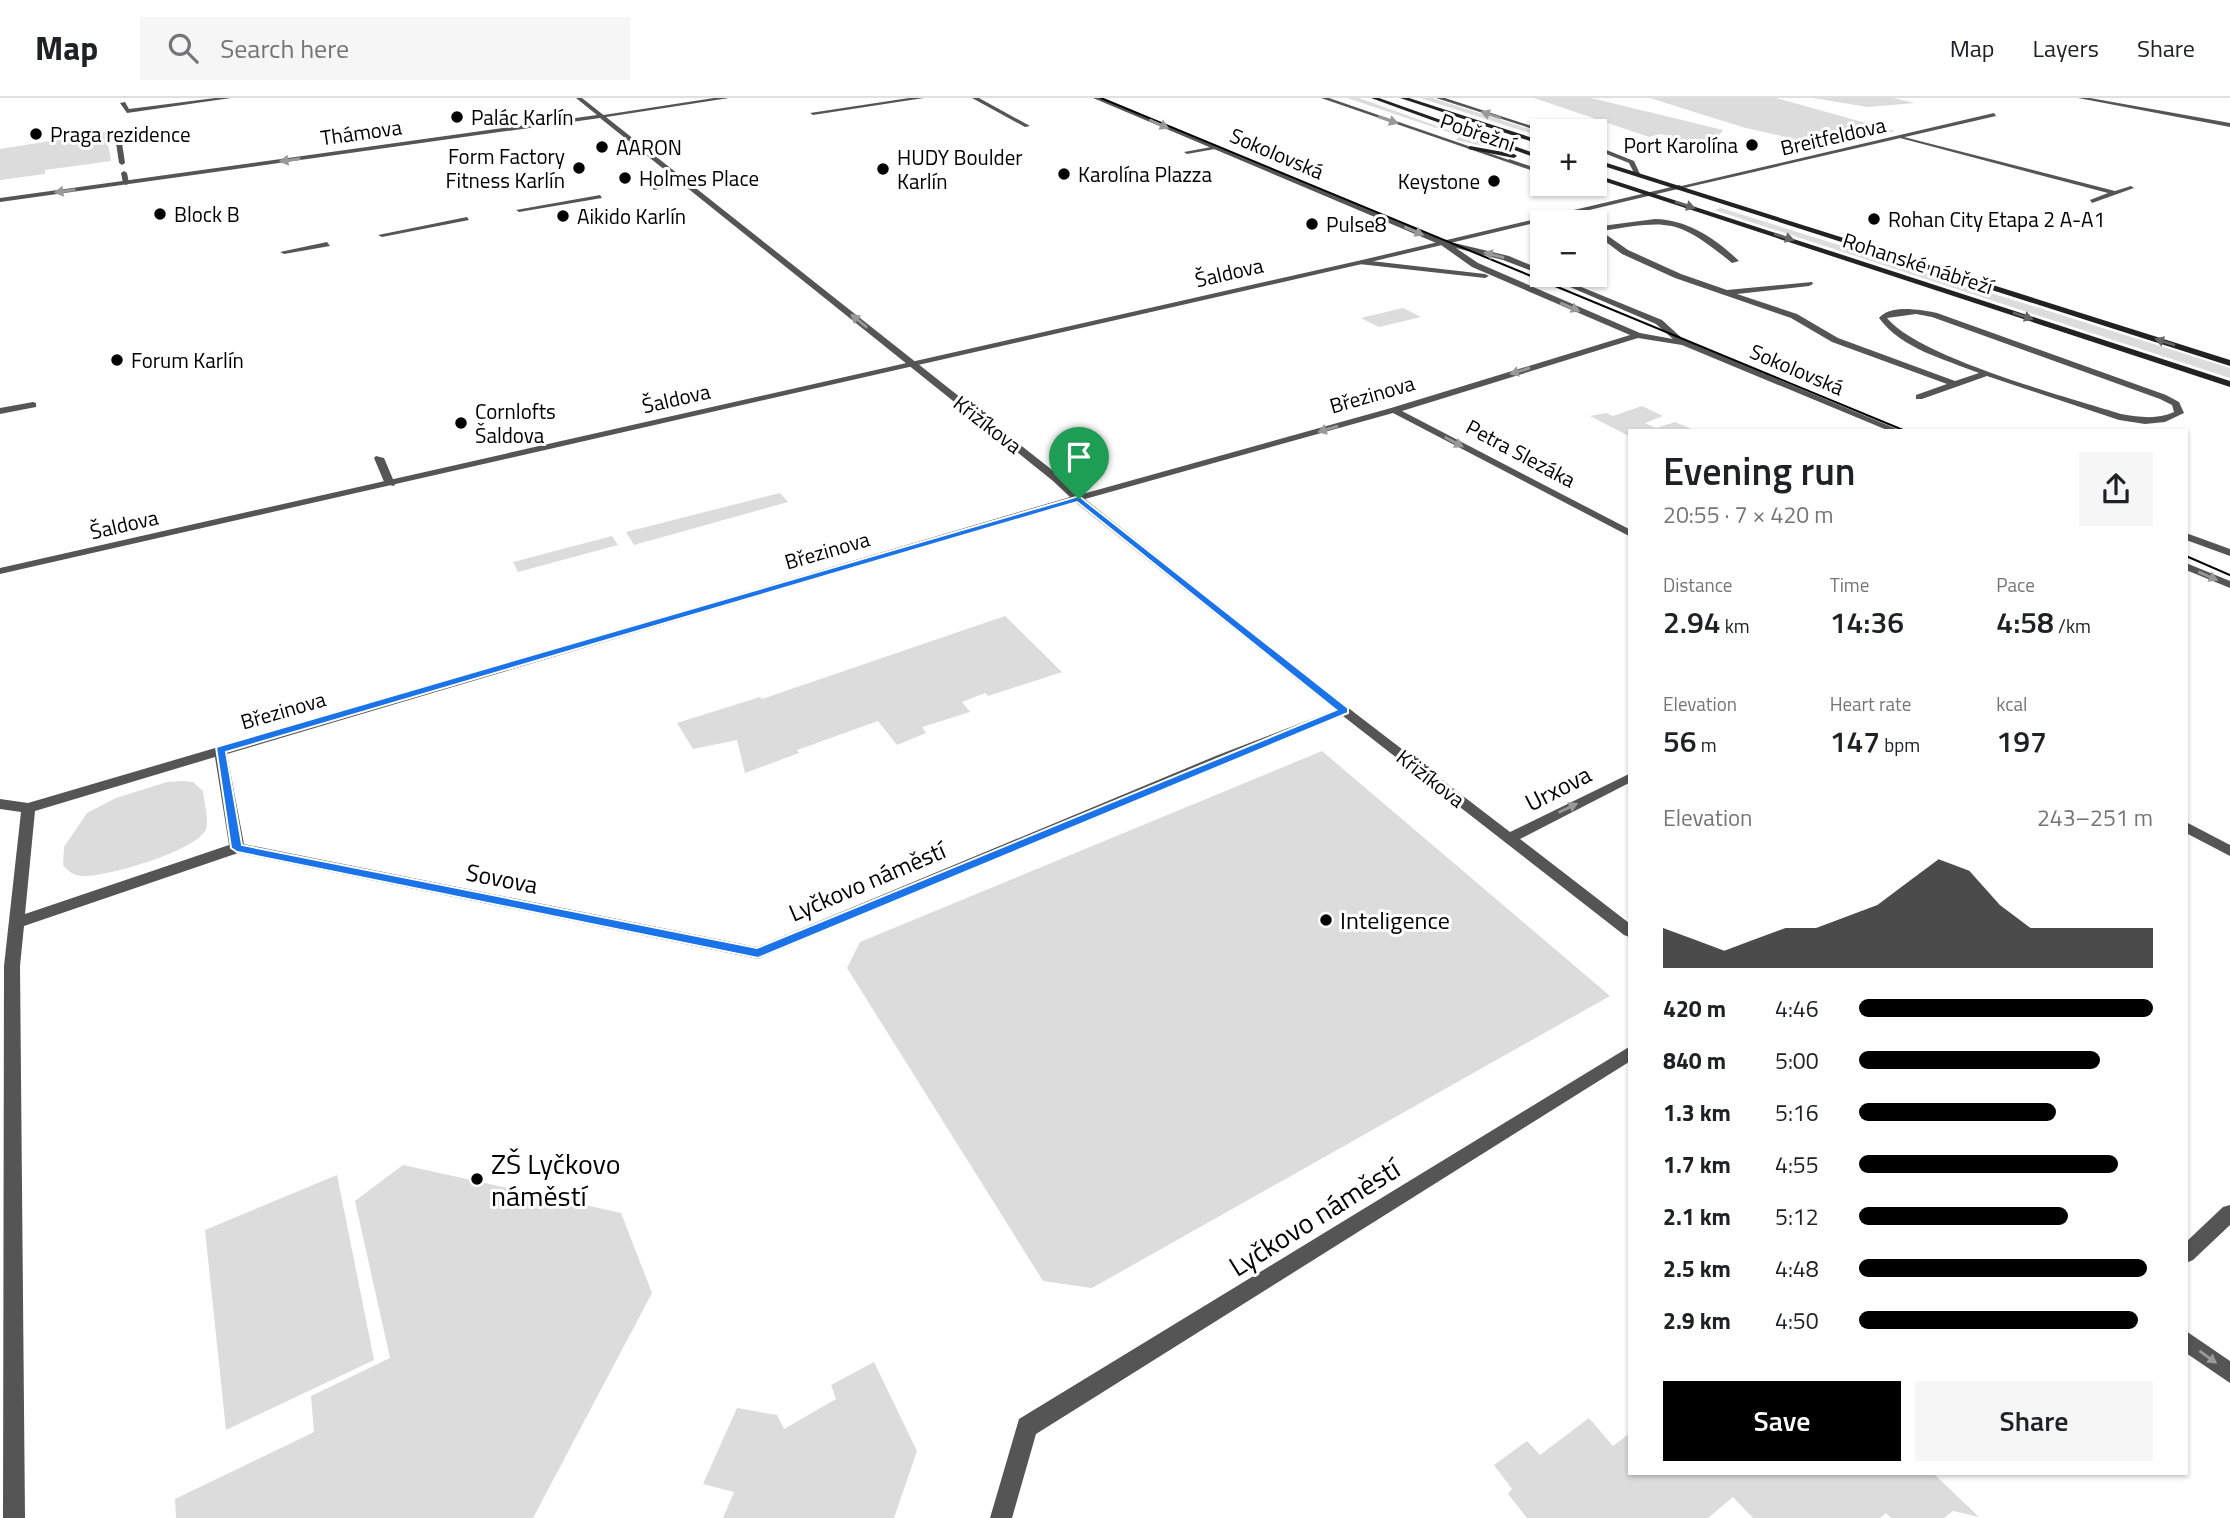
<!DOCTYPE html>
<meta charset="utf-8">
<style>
body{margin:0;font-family:"Titillium Web",sans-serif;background:#f6f6f6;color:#202124;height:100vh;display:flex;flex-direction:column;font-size:26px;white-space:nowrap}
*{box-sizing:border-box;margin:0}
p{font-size:23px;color:#757577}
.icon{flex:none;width:38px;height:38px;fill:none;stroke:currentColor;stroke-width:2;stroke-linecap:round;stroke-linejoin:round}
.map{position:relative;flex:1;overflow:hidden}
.drawer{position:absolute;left:1628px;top:331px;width:560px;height:1046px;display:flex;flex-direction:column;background:#fff;border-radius:0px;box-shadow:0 2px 5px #0004}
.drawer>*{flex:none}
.controls{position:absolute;left:1530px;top:21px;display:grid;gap:14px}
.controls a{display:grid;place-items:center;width:77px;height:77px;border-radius:0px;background:#fff;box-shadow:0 2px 5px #0004;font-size:35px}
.pin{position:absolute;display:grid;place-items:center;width:60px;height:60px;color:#fff;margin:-72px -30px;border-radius:50% 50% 50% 0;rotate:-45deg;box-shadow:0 0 7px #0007}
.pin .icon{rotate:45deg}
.round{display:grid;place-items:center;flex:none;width:74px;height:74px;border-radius:0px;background:#f6f6f6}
.overview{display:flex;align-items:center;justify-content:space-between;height:119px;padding:0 35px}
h1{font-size:38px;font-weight:600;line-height:52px}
.stats{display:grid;grid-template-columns:repeat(3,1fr);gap:10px;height:119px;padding:7px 35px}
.stats div{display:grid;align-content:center}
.stats b{font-size:30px;font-weight:600}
.stats small{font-size:19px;font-weight:400}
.stats p{font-size:19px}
.chart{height:196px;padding:14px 35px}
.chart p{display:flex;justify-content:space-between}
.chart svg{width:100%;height:126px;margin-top:7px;fill:#000;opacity:.7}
.button{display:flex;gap:14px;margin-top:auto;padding:14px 35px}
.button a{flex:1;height:80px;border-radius:0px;background:#000;color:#fff;font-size:28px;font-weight:600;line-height:80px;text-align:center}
.button a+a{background:#f6f6f6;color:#202124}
ul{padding:0 35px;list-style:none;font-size:23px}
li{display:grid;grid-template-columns:112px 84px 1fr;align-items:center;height:52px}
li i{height:18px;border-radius:9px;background:#000}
header{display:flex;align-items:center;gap:42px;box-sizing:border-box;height:98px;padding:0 35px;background:#fff;border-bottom:2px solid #e0e0e0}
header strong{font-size:33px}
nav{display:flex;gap:38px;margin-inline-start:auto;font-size:24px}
.search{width:490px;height:63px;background:#f6f6f6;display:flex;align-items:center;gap:18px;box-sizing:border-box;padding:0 24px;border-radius:0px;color:#757577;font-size:26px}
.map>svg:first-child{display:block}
</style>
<header>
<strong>Map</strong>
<div class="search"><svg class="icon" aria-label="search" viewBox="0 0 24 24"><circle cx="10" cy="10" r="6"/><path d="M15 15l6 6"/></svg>Search here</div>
<nav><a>Map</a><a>Layers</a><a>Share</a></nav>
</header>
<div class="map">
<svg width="2230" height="1420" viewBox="0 0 2230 1420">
<rect width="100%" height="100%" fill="#fff"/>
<!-- green -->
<path fill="#dcdcdc" d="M 1347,0 L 1359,0 L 1509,54 L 1456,42 L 1460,38 Z
M 1420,0 L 1432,0 L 1542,35 L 1542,39 Z
M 1534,0 L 1591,0 L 1723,32 L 1710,51 L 1661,36 L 1649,39 Z
M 1650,0 L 1776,0 L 1895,33 L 1835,46 L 1816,41 L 1807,44 L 1742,29 Z
M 1813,0 L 1893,0 L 1915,5 L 1868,9 Z
M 106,34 L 111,63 L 45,72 L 45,76 L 0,82 L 0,51 Z
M 1721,110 L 2230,270 L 2230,280 L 1714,112 Z
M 1403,210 L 1421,219 L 1379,229 L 1361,220 Z
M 1642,308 L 1663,318 L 1645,325 L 1656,330 L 1675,324 L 1694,332 L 1629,332 L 1629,338 L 1590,318 L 1606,315 L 1613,318 Z
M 780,395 L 788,404 L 634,447 L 626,434 Z
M 612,438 L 618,447 L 518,474 L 513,464 Z
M 1005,518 L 1062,574 L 988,598 L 985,595 L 962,604 L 970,614 L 922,629 L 926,635 L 897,647 L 878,623 L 797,652 L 799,655 L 745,675 L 737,642 L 693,651 L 677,625 L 760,599 L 762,601 Z
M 1322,653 L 1610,898 L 1092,1190 L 1043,1183 L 847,870 L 860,844 Z
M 184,683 L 193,684 L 203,693 C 204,704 209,721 206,731 C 198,753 103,780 81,778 C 73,777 68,773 63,767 L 64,749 L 87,715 L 116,700 L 167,684 Z
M 403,1067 L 621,1115 L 652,1195 L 533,1420 L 176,1420 L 175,1401 L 314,1334 L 311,1298 L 390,1260 L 355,1103 Z
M 337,1077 L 374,1262 L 226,1332 L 205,1132 Z
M 874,1264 L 917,1353 L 894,1420 L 723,1420 L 734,1394 L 703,1386 L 737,1310 L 777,1317 L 784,1331 L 836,1301 L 831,1287 Z
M 1589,1320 L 1613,1348 L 1629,1336 L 1629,1376 L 1934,1376 L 1979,1419 L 1953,1413 L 1944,1420 L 1891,1420 L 1886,1415 L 1880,1420 L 1753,1420 L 1733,1399 L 1708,1420 L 1527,1420 L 1508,1396 L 1512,1391 L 1494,1367 L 1527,1343 L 1540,1357 Z"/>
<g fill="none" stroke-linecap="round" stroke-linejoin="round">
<!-- service -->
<path fill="#555" fill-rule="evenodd" d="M 215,0 L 231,0 L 127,15 L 120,5 L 125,4 L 129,11 Z
M 909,0 L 924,0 L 813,17 L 810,15 Z
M 972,0 L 979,0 L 1030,28 L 1025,29 Z
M 1436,0 L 1445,0 L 1547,33 L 1542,34 Z
M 2078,0 L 2090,0 L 2230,25 L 2230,29 Z
M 118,36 L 121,38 L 125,65 L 122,67 L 119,65 L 115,38 Z
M 1900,38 L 2115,93 L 2131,88 L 2134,90 L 2092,105 L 2090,102 L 2108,95 L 1900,40 Z
M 1594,47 L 1634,63 L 1640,76 L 1635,77 L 1629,65 L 1594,51 Z
M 1217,48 L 1215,51 L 1187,56 L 1184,54 Z
M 1509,61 L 1542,72 L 1542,76 L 1507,64 Z
M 124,73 L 127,75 L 129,85 L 126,87 L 123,85 L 121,75 Z
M 687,82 L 689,85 L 654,92 L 651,90 Z
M 600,97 L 602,100 L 519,114 L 516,112 Z
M 1562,116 L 1586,124 L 1577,124 L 1562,118 Z
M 467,119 L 469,122 L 382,139 L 378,137 Z
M 1655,121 C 1688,122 1715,140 1739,163 L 1732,165 C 1677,120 1670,122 1601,133 L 1628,152 L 1681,176 L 1727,192 L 1812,184 L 1813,186 L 1809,188 L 1737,196 L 1797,216 L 1838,240 L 1955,283 L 1979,275 C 1944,261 1902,251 1879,220 C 1891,206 1920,212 1937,215 L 2166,297 L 2179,304 L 2184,315 L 2165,324 L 2145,326 L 2119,322 L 1987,278 L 1922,301 L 1916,301 L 1916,297 L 1947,286 L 1832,244 L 1791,220 L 1675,180 L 1622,156 L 1594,135 L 1594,129 ZM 1916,216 L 1932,219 L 2160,301 L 2172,307 L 2174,314 C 2156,322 2140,319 2121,316 C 2067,299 1920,260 1887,220 Z
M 327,144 L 330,148 L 284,156 L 280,154 Z
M 33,304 L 36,305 L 36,309 L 0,316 L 0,310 Z
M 376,358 L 384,360 L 395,386 L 394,388 L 385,386 L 374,360 Z"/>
<!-- pedestrian -->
<path fill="#555" fill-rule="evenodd" d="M 714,0 L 729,0 L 600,20 L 597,18 Z"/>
<!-- minor -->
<path fill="#555" fill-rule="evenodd" d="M 576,0 L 582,0 L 1061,379 L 1079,397 L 1391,310 L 1630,237 L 1472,169 L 1441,147 L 1093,0 L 1101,0 L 1446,143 L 1509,158 L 1542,172 L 1542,177 L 1552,177 L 1662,222 L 1684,242 L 1899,332 L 1887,332 L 1682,247 L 1638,240 L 1402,313 L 1629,431 L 1629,438 L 1393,315 L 1085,401 L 1308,579 L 1510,734 L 1629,676 L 1629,685 L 1520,741 L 1629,825 L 1629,839 L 1624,837 L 1343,618 L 1228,663 L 758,861 L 238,755 L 24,828 L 20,868 L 25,1420 L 3,1420 L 4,868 L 21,714 L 0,711 L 0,701 L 28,705 L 1070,399 L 1053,383 L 600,20 L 0,104 L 0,100 L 597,17 ZM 1456,150 L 1503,162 L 1542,177 L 1656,226 L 1673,241 L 1640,235 L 1478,165 ZM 1075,404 L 1335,612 L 1218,657 L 757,849 L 244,746 L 227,656 ZM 215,659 L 229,747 L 25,816 L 35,713 Z
M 1321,0 L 1329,0 L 1512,63 L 1507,64 Z
M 1994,15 L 1996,18 L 1680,91 L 1677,89 Z
M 1362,162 L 1485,176 L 1489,178 L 1485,180 L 1359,166 L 1358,164 Z
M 2186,435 L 2230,451 L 2230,458 L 2186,442 Z
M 2186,465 L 2230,483 L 2230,490 L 2186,472 Z
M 2186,724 L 2230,747 L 2230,758 L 2186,735 Z
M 1629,949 L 1629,964 L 1036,1336 L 1012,1420 L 990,1420 L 1019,1321 Z
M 2230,1107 L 2230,1127 L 2193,1162 L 2186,1165 L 2186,1144 L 2223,1109 Z
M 2186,1233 L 2230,1263 L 2230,1285 L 2186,1255 Z"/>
<!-- tertiary -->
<path fill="#555" fill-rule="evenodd" d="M 1680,87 L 1682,90 L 1362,166 L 0,476 L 0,470 L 1362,162 Z"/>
<!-- secondary -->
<path fill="#222" fill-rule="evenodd" d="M 1371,0 L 1379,0 L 1542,58 L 1542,62 Z
M 1400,0 L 1409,0 L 1542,43 L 1542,47 Z
M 1470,48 L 1514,56 L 1517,58 L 1514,60 L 1468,51 Z
M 1594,61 L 2230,262 L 2230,268 L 1594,65 Z
M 1594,76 L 2230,283 L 2230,289 L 1594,80 Z"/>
<!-- tram -->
<path stroke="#000" stroke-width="2" d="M 1101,0 L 1903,332
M 2186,458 L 2230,477"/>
</g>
<!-- one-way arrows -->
<defs><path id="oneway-solid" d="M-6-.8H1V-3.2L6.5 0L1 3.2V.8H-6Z" transform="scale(1.75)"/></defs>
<g fill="#999">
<use href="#oneway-solid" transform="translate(1491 17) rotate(-162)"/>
<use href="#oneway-solid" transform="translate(1388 22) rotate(19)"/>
<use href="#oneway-solid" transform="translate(1159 26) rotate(23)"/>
<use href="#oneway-solid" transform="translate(290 62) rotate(172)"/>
<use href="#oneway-solid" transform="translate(65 93) rotate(172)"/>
<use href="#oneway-solid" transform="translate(1414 133) rotate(23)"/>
<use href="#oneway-solid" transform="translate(1494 157) rotate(-166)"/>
<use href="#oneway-solid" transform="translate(1570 209) rotate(23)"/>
<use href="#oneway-solid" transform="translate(859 223) rotate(-141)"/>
<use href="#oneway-solid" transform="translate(1520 273) rotate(163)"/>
<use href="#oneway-solid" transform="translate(1328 331) rotate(164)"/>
<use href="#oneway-solid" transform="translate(1454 344) rotate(28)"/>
<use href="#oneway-solid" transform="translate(2208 478) rotate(23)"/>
<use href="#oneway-solid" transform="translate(1568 710) rotate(-26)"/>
<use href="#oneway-solid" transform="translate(2208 1259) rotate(36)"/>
</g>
<g fill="#646464">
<use href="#oneway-solid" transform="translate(1685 107) rotate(18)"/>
<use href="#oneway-solid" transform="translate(1784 139) rotate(18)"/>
<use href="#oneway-solid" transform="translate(2023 218) rotate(18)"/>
<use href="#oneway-solid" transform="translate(2165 244) rotate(-162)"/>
</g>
<!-- route -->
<path fill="#1a73e8" stroke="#fff" stroke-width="2" fill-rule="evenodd" d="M 1079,398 L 1348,610 L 1348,615 L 758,860 L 237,754 L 231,750 L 216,649 ZM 1077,404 L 1336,612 L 757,850 L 242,747 L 226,654 Z"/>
<!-- markers -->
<g fill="#000" stroke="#fff" stroke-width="2.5">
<circle cx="457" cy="19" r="7"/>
<circle cx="36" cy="36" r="7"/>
<circle cx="1752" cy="47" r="7"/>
<circle cx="602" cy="49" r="7"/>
<circle cx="579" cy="70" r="7"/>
<circle cx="883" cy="71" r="7"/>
<circle cx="1064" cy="76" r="7"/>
<circle cx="625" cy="80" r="7"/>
<circle cx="1494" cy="83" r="7"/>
<circle cx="160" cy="116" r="7"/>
<circle cx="563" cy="118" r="7"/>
<circle cx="1874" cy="121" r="7"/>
<circle cx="1312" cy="126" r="7"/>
<circle cx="117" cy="262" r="7"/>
<circle cx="461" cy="325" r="7"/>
<circle cx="1326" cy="822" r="7"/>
<circle cx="477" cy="1081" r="7"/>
</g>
<g text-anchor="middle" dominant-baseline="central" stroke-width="6" stroke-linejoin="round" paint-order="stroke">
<!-- far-poi labels -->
<g font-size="21" fill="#000" stroke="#fff" text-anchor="start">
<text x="471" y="19">Palác Karlín</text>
<text x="50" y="36">Praga rezidence</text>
<text x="1738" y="47" text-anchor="end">Port Karolína</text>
<text x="616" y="49">AARON</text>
<text x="565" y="58" text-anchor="end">Form Factory<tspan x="565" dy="24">Fitness Karlín</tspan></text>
<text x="897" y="59">HUDY Boulder<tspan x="897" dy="24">Karlín</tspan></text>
<text x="1078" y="76">Karolína Plazza</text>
<text x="639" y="80">Holmes Place</text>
<text x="1480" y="83" text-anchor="end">Keystone</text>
<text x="174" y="116">Block B</text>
<text x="577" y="118">Aikido Karlín</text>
<text x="1888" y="121">Rohan City Etapa 2 A-A1</text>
<text x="1326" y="126">Pulse8</text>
<text x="131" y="262">Forum Karlín</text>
<text x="475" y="313">Cornlofts<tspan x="475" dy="24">Šaldova</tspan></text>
</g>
<!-- far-street labels -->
<g font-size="21" fill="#000" stroke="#fff">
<text transform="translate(361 34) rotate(-8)">Thámova</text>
<text transform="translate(1478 34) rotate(19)">Pobřežní</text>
<text transform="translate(1833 38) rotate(-13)">Breitfeldova</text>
<text transform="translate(1277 55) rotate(23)">Sokolovská</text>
<text transform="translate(1918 165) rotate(18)">Rohanské nábřeží</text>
<text transform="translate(1229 174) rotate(-13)">Šaldova</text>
<text transform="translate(1797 271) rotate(23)">Sokolovská</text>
<text transform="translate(1372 296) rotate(-16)">Březinova</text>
<text transform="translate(676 300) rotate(-13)">Šaldova</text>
<text transform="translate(988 326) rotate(38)">Křižíkova</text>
<text transform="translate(1521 355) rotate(28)">Petra Slezáka</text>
<text transform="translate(124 426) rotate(-13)">Šaldova</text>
<text transform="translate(827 452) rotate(-16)">Březinova</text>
<text transform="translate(283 612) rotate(-16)">Březinova</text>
<text transform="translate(1431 680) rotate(38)">Křižíkova</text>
</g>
<!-- street labels -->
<g font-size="24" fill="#000" stroke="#fff">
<text transform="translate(1558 690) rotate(-27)">Urxova</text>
<text transform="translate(502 780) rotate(11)">Sovova</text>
<text transform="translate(867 783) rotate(-23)">Lyčkovo náměstí</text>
</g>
<!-- poi labels -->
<g font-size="24" fill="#000" stroke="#fff" text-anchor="start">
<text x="1340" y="822">Inteligence</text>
</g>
<!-- near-poi labels -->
<g font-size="28" fill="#000" stroke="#fff" text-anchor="start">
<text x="491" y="1065">ZŠ Lyčkovo<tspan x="491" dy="32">náměstí</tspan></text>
</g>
<!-- near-street labels -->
<g font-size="28" fill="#000" stroke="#fff">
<text transform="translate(1314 1119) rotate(-32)">Lyčkovo náměstí</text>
</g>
</g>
</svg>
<div class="controls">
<a>+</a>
<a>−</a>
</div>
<div class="pin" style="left:1079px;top:401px;background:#1e9e55"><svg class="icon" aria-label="arrive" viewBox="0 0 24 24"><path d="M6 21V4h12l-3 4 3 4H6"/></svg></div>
<section class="drawer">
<div class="overview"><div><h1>Evening run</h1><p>20:55 · 7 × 420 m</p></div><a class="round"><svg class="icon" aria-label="share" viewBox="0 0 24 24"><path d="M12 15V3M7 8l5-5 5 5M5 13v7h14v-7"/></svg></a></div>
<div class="stats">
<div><p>Distance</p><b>2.94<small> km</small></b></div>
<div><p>Time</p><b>14:36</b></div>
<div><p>Pace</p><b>4:58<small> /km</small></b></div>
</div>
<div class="stats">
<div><p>Elevation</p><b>56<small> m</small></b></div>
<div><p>Heart rate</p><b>147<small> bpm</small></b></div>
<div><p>kcal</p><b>197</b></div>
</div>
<div class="chart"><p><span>Elevation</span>243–251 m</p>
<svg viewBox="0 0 160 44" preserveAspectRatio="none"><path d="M0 44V30L10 34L20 38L30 34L40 30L50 30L60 26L70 22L80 14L90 6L100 10L110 22L120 30L130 30L140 30L150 30L160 30V44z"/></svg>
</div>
<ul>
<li><b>420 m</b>4:46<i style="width:100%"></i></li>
<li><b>840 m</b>5:00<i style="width:82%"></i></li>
<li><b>1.3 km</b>5:16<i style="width:67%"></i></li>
<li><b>1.7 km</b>4:55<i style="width:88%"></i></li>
<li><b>2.1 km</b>5:12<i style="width:71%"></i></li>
<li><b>2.5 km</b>4:48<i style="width:98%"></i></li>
<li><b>2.9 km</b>4:50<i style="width:95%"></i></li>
</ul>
<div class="button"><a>Save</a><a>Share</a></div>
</section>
</div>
